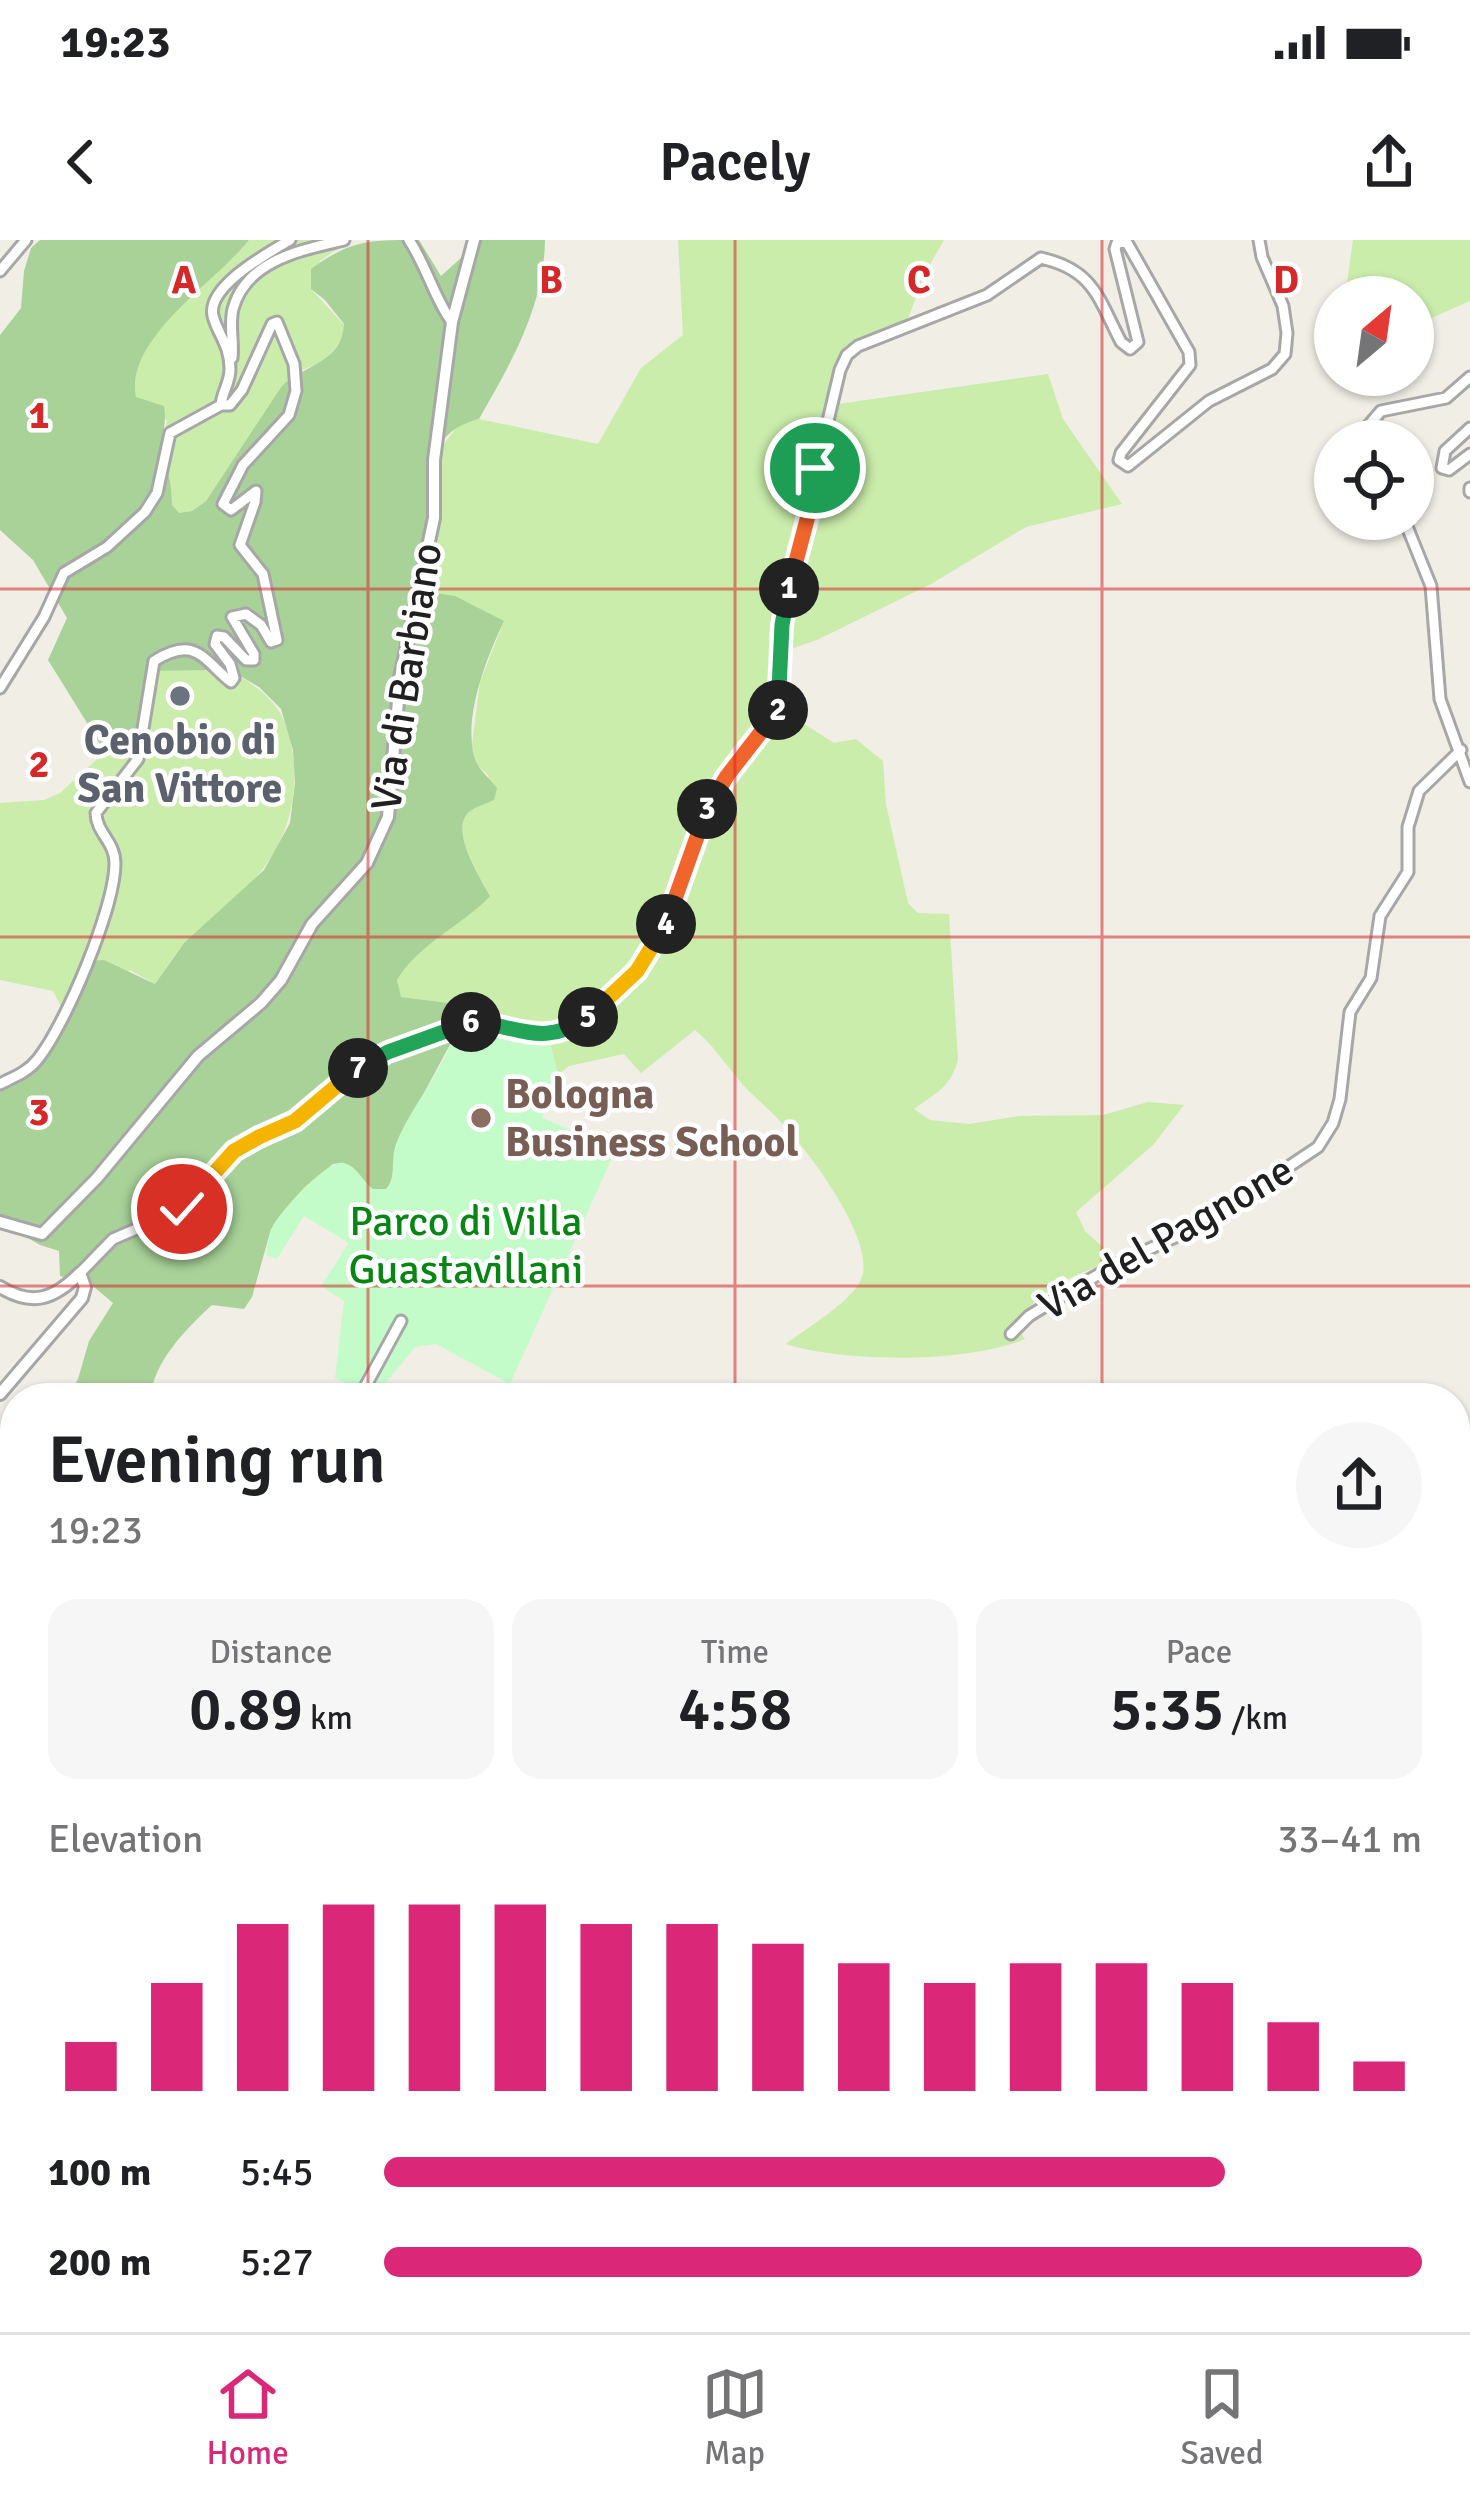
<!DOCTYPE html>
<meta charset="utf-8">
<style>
body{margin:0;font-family:Signika,sans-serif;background:#f6f6f6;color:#202124;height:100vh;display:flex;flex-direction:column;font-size:45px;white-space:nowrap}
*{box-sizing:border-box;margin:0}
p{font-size:39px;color:#757577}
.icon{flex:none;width:66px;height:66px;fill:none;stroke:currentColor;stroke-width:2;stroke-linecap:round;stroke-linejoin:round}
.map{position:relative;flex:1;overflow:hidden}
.side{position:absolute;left:0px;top:1143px;width:1470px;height:951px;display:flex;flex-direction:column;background:#fff;border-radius:48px 48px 0 0;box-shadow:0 3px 9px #0004}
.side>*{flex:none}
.needle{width:78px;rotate:29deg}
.buttons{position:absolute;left:1314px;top:36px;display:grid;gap:24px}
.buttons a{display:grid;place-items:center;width:120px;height:120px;border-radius:50%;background:#fff;box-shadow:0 3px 9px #0004;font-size:60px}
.pin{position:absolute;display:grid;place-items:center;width:102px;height:102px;color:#fff;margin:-51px;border:6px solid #fff;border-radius:50%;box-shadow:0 3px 12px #0007}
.km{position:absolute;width:60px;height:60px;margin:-30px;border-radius:50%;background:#222;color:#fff;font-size:33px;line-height:60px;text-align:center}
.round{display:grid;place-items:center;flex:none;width:126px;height:126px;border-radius:63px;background:#f6f6f6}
.summary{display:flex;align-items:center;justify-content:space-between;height:204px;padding:0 48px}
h1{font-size:66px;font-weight:600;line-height:90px}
.metrics{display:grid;grid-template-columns:repeat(3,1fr);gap:18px;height:204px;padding:12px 48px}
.metrics div{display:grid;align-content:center;border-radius:30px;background:#f6f6f6;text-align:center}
.metrics b{font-size:60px;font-weight:600}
.metrics small{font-size:33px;font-weight:400}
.metrics p{font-size:33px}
.chart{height:336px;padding:24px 48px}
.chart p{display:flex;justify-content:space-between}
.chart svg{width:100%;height:216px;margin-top:12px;stroke:#db2777;stroke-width:6}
ul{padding:0 48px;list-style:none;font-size:39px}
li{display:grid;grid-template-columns:192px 144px 1fr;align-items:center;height:90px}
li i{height:30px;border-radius:15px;background:#db2777}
.status{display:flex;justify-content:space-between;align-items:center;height:84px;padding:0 60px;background:#fff;direction:ltr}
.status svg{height:33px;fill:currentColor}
header{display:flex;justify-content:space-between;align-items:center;height:156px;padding:0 48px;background:#fff;font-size:54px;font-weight:600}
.dock{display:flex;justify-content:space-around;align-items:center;height:168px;border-top:3px solid #e0e0e0;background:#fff;font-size:33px;color:#757577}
.dock a{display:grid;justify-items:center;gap:6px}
.dock .current{color:#db2777}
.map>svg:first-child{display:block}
</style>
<div class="status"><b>19:23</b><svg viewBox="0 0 49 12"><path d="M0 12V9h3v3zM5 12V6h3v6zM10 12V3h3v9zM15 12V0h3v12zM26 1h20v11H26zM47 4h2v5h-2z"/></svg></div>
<header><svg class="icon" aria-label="back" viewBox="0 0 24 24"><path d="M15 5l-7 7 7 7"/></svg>Pacely<svg class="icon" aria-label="share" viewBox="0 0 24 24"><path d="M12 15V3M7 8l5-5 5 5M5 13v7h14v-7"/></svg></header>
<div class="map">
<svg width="1470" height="2092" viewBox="0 0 1470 2092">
<rect width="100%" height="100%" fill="#f1eee6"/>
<!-- grass -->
<path fill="#caedab" d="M 249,0 L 350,0 L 320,21 L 311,49 L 344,85 L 344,95 L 327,120 L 295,133 L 206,261 L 192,271 L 178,273 L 172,265 C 172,234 161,210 167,180 L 136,157 C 125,97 215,43 249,0 Z
M 678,0 L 944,0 L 925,33 L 905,87 C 850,108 847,107 831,165 L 1048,134 L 1063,179 L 1122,264 L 1026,287 L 931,344 L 817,400 L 782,412 L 778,467 L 834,503 L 856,499 L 883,521 L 886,564 L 908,663 L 918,673 L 949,674 L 958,820 C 950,848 936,853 914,869 L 930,880 L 969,884 L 1019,876 L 1103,875 L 1148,862 L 1184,865 L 1153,905 L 1076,972 L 1085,991 L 1116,1019 C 1081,1034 1031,1048 1018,1089 L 1025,1099 C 968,1123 846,1123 786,1104 C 806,1088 854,1061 862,1037 C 875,997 804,905 777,878 C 764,864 749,853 738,839 C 723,821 713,805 695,790 L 641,833 L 624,814 L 569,826 L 558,835 L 548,795 L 456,786 L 449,763 L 400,757 L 397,740 L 407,723 L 428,703 L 490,655 C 480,637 450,592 468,573 C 474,567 486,564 494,560 L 488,535 L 476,524 L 472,505 L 480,442 L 504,381 L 422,351 L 432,220 L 459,184 L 479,179 L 598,204 L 641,128 L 683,95 Z
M 1353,0 L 1470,0 L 1470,61 L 1418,84 L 1413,101 L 1413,57 L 1345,57 Z
M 230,430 C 272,455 290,473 294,524 C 298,582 273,625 232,663 C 216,678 196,690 182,706 C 172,718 164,732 155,744 L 130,730 L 64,772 L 53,751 L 0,740 L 0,563 L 44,560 L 60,553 L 105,512 L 118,518 L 150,431 Z
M 1470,1365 L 1470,1663 L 1459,1667 L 1470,1691 L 1470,1726 L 1455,1729 L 1455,1378 Z
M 255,2079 L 392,2079 L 388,2092 L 261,2092 L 253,2081 Z
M 594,2079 L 718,2079 L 717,2092 L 592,2092 Z"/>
<!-- forest -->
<path fill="#a9d299" d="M 40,0 L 249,0 C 215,43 125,98 136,157 L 164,166 C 168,183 159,199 164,216 C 169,234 172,246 172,265 L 179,273 L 192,271 L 206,261 L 282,146 C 305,124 342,123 344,84 L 325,60 L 311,49 L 311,29 C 351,0 368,0 419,0 L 441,36 L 481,0 L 545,0 C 544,67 511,123 479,179 C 426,193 434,229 431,273 C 429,299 425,325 422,351 L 455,356 L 504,381 C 487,417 462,478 475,519 C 478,529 490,539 497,548 L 494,560 C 486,564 474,567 468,573 C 450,592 480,637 490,656 C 461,687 420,702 397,740 L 401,757 L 449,763 L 456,781 L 453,799 L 397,903 L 392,942 L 386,950 L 373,950 L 343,923 L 333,924 L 304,948 L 271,989 L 252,1057 L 244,1069 L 212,1065 C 186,1089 154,1121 150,1158 L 67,1158 L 78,1139 L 89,1101 L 113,1063 L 93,1046 L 60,1036 L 59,1011 L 40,1005 L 0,982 L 0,839 L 35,821 L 91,721 L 104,720 L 155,744 L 184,703 L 264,630 L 290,583 L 295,543 L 293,510 L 281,469 L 259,447 L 230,430 L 150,431 L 132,510 L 118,518 L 105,512 L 48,420 L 67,378 L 33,320 L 0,290 L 0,95 L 21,68 L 24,31 L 31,8 Z
M 1181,2079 L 1299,2079 L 1305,2092 L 1178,2092 Z"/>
<!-- park -->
<path fill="#c3fcc8" d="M 456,786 L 548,795 L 558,835 L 542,878 L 616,909 L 510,1144 L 436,1104 L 415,1107 L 375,1156 L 335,1138 L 344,1061 L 321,1046 L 349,1003 L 304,976 L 277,1019 L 266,1015 C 268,1006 268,994 273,986 C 281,971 327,919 344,923 C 357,926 363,942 373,949 L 386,949 C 397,937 390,920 396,904 C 412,863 446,830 456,786 Z
M 1470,1900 L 1470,2021 L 1457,2020 L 1455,2016 L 1455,1906 Z
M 15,2010 L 15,2079 L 238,2079 L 253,2081 L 261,2092 L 0,2092 L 0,2032 Z"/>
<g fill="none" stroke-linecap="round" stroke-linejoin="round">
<!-- stream -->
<path stroke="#a5d2e0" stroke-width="3" d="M 1455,1376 L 1470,1364"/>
<!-- minor casing -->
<g stroke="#a7a7a7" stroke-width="15">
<path id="minor" d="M 409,0 C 426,25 436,62 452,82
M 0,31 L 26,0
M 232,118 C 234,102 229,85 233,69 C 246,20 302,10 344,0
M 221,165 C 222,152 230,143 230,129 C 230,105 218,95 213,76 C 206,46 270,12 290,0
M 1470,188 L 1445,211 L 1442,228 L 1449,230 L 1470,214
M 1372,201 L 1369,185 L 1381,171 L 1446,158 L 1470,137
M 1470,248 L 1470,252
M 1404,279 L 1431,346 L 1440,459 L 1470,542
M 0,448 L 44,377 L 64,333 L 107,307 L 145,272 L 157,253 L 170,193 L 221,165 L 230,165 L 242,150 L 272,84 L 277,82 L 294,124 L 296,151 L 289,175 L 243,225 L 223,264 L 231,270 L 256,251 L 255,262 L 240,305 L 263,334 L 277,400 L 271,402 L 261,385 L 246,374 L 232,377 L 254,414 L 254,420 L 246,420 L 224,397 L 217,396 L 215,404 L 230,424 L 234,438 L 231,442 C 204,421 196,394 154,421 L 138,519 L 96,573 C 96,592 115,602 115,623 C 115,667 66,784 38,819 C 28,832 14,837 0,844
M 80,1033 L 113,999 L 183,969 L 234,911 L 294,882 L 364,824 L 465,783 L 542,795 L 565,791 L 598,770 L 637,731 L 662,693 L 713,557 L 777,472 L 786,359 L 840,130 L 847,115 L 858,106 L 987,55 L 1041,18 C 1094,30 1098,58 1121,102 L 1130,109 L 1138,102 L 1115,9 L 1117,3 L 1126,1 L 1189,112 L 1190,125 L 1121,213 L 1119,220 L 1128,226 L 1209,161 L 1272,129 L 1285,114 L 1287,93 L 1283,66 L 1262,17 L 1259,0
M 1011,1094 L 1029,1076 L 1068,1052 L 1115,1025 L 1203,984 L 1318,907 L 1333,883 L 1340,859 L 1350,772 L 1371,738 L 1380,676 L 1408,632 L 1408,587 L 1419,551 L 1461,510
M 359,1158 L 401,1081
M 0,2068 L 15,2042
M 824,2092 L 829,2079
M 1178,2092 L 1181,2079"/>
</g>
<!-- tertiary casing -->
<g stroke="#a7a7a7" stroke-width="16">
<path id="tertiary" d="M 0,982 L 42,994 L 97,938 L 198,816 L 261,763 L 281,740 L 312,684 L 367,623 L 388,577 L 400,438 L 434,278 L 434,220 L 452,82 L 474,0
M 0,1047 C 33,1067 54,1059 80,1033 L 85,1047 L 82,1058 L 0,1154
M 0,1563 L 15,1565
M 1455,1735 L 1470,1731
M 592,2079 L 593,2092
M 31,2092 L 37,2079"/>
</g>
<!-- minor -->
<use href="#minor" stroke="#fff" stroke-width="9"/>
<!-- tertiary -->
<use href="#tertiary" stroke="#fff" stroke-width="10"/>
</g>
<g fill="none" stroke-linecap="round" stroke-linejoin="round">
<!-- split-1 casing -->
<g stroke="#fff" stroke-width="24">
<path id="split-1" d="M 789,348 L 809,272 L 815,228"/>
</g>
<!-- split-2 casing -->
<g stroke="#fff" stroke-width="24">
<path id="split-2" d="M 778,470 L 782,385 L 789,348"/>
</g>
<!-- split-3 casing -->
<g stroke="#fff" stroke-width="24">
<path id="split-3" d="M 707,569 L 727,536 L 778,470"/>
</g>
<!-- split-4 casing -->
<g stroke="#fff" stroke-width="24">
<path id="split-4" d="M 666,684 L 707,569"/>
</g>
<!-- split-5 casing -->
<g stroke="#fff" stroke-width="24">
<path id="split-5" d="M 588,777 L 637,731 L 666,684"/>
</g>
<!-- split-6 casing -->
<g stroke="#fff" stroke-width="24">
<path id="split-6" d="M 471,782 C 519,785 542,809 588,777"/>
</g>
<!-- split-7 casing -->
<g stroke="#fff" stroke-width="24">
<path id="split-7" d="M 358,828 L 388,812 L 471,782"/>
</g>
<!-- split-8 casing -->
<g stroke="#fff" stroke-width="24">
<path id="split-8" d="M 259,897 L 295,881 L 358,828"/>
</g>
<!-- split-9 casing -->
<g stroke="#fff" stroke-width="24">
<path id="split-9" d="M 182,969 L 234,911 L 259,897"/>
</g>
<!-- split-1 -->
<use href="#split-1" stroke="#f0652b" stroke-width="15"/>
<!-- split-2 -->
<use href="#split-2" stroke="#22a559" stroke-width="15"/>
<!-- split-3 -->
<use href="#split-3" stroke="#f0652b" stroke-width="15"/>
<!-- split-4 -->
<use href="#split-4" stroke="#f0652b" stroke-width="15"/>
<!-- split-5 -->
<use href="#split-5" stroke="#f5b400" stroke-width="15"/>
<!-- split-6 -->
<use href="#split-6" stroke="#22a559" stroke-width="15"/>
<!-- split-7 -->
<use href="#split-7" stroke="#22a559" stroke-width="15"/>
<!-- split-8 -->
<use href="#split-8" stroke="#f5b400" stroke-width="15"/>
<!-- split-9 -->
<use href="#split-9" stroke="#f5b400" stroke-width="15"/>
</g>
<!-- grid -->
<path fill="none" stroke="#d62828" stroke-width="3" stroke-opacity="0.55" d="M 368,0 L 368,1158M 735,0 L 735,1158M 1102,0 L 1102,1158M 0,349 L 1470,349M 0,697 L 1470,697M 0,1046 L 1470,1046M 0,1395 L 15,1395M 1455,1395 L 1470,1395M 0,1743 L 15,1743M 1455,1743 L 1470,1743M 368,2079 L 368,2092M 735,2079 L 735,2092M 1102,2079 L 1102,2092"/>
<!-- markers -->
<circle fill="#6b7280" stroke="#fff" stroke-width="4.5" cx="180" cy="456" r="12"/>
<circle fill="#8d6e63" stroke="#fff" stroke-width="4.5" cx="481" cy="878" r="12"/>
<g text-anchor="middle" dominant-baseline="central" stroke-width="9" stroke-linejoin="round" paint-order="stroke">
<!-- street labels -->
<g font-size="42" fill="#202020" stroke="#fff">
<text transform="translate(407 437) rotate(-81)">Via di Barbiano</text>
<text transform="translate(1166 998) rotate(-30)">Via del Pagnone</text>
</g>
<!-- worship labels -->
<g font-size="42" font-weight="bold" fill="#5b616d" stroke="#fff">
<text x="180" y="500">Cenobio di<tspan x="180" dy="48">San Vittore</tspan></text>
</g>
<!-- education labels -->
<g font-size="42" font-weight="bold" fill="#785e54" stroke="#fff" text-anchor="start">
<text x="505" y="854">Bologna<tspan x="505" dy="48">Business School</tspan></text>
</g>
<!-- park labels -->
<g font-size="42" fill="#078613" stroke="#fff">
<text x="466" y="981">Parco di Villa<tspan x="466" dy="48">Guastavillani</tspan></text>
</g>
</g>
<g font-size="39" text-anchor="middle" font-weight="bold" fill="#d62828" stroke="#fff" stroke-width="9" stroke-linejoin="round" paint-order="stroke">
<text x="184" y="53">A</text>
<text x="551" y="53">B</text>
<text x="919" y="53">C</text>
<text x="1286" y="53">D</text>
<text x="39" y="188">1</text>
<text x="39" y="537">2</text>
<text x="39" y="885">3</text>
</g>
</svg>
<div class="buttons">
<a><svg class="needle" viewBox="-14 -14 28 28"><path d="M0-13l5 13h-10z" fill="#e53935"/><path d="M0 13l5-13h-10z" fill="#757577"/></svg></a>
<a><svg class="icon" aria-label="locate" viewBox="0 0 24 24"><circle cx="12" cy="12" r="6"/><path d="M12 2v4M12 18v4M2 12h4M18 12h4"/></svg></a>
</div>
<div class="pin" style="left:815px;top:228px;background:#1e9e55"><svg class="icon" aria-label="arrive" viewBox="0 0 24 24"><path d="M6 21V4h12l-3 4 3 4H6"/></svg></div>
<div class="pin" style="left:182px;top:969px;background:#d93025"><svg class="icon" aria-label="check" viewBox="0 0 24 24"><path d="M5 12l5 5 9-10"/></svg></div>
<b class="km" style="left:789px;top:348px">1</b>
<b class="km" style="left:778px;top:470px">2</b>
<b class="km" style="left:707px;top:569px">3</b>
<b class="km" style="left:666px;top:684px">4</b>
<b class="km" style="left:588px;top:777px">5</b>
<b class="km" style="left:471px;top:782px">6</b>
<b class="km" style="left:358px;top:828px">7</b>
<section class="side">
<div class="summary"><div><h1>Evening run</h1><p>19:23</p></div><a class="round"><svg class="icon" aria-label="share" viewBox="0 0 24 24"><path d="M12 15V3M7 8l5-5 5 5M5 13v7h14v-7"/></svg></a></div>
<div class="metrics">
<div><p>Distance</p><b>0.89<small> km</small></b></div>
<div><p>Time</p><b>4:58</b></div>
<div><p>Pace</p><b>5:35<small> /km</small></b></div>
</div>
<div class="chart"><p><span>Elevation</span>33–41 m</p>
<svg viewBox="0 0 160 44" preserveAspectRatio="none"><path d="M5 44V34M15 44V22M25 44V10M35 44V6M45 44V6M55 44V6M65 44V10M75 44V10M85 44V14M95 44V18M105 44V22M115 44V18M125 44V18M135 44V22M145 44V30M155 44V38"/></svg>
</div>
<ul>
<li><b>100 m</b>5:45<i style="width:81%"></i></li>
<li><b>200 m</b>5:27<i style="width:100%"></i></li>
</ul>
</section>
</div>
<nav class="dock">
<a class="current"><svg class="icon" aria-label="home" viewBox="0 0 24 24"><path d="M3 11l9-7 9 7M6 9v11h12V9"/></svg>Home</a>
<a><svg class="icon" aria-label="map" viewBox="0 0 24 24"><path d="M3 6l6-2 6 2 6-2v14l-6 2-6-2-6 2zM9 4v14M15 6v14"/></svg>Map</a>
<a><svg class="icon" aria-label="saved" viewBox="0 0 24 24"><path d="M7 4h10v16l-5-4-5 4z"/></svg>Saved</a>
</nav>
